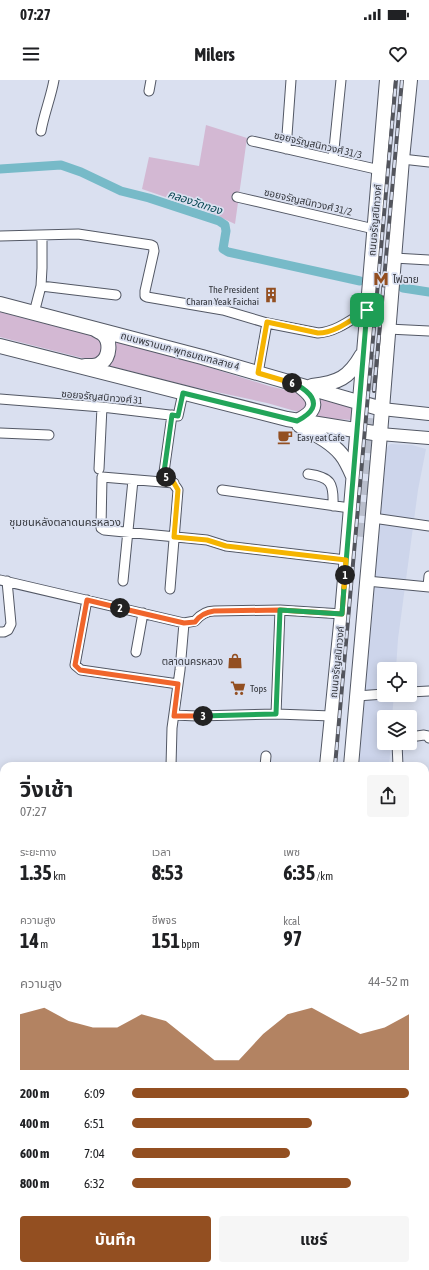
<!DOCTYPE html>
<html lang="th">
<meta charset="utf-8">
<style>
body{margin:0;font-family:"Asap Condensed","Noto Sans Thai",sans-serif;background:#f6f6f6;color:#202124;height:100vh;display:flex;flex-direction:column;font-size:15px;white-space:nowrap}
*{box-sizing:border-box;margin:0}
p{font-size:13px;color:#757577}
.icon{flex:none;width:22px;height:22px;fill:none;stroke:currentColor;stroke-width:2;stroke-linecap:round;stroke-linejoin:round}
.map{position:relative;flex:1;overflow:hidden}
.side{position:absolute;left:0px;top:682px;width:429px;height:508px;display:flex;flex-direction:column;background:#fff;border-radius:12px 12px 0 0;box-shadow:0 2px 10px #0003}
.side>*{flex:none}
.buttons{position:absolute;left:377px;top:582px;display:grid;gap:8px}
.buttons a{display:grid;place-items:center;width:40px;height:40px;border-radius:4px;background:#fff;box-shadow:0 2px 10px #0003;font-size:20px}
.pin{position:absolute;display:grid;place-items:center;width:34px;height:34px;color:#fff;margin:-17px;border-radius:8px;box-shadow:0 2px 6px #0006}
.km{position:absolute;width:20px;height:20px;margin:-10px;border-radius:50%;background:#222;color:#fff;font-size:11px;line-height:20px;text-align:center}
.round{display:grid;place-items:center;flex:none;width:42px;height:42px;border-radius:4px;background:#f6f6f6}
.overview{display:flex;align-items:center;justify-content:space-between;height:68px;padding:0 20px}
h1{font-size:22px;font-weight:700;line-height:30px}
.metrics{display:grid;grid-template-columns:repeat(3,1fr);gap:6px;height:68px;padding:4px 20px}
.metrics div{display:grid;align-content:center}
.metrics b{font-size:20px;font-weight:700}
.metrics small{font-size:11px;font-weight:400}
.metrics p{font-size:11px}
.chart{height:112px;padding:8px 20px}
.chart p{display:flex;justify-content:space-between}
.chart svg{width:100%;height:72px;margin-top:4px;fill:#934f21;opacity:.7}
.action{display:flex;gap:8px;margin-top:auto;padding:8px 20px}
.action a{flex:1;height:46px;border-radius:4px;background:#934f21;color:#fff;font-size:16px;font-weight:700;line-height:46px;text-align:center}
.action a+a{background:#f6f6f6;color:#202124}
ul{padding:0 20px;list-style:none;font-size:13px}
li{display:grid;grid-template-columns:64px 48px 1fr;align-items:center;height:30px}
li i{height:10px;border-radius:5px;background:#934f21}
.status{display:flex;justify-content:space-between;align-items:center;height:28px;padding:0 20px;background:#fff;direction:ltr}
.status svg{height:11px;fill:currentColor}
header{display:flex;justify-content:space-between;align-items:center;height:52px;padding:0 20px;background:#fff;font-size:18px;font-weight:700}
.map>svg:first-child{display:block}
</style>
<div class="status"><b>07:27</b><svg viewBox="0 0 49 12"><path d="M0 12V9h3v3zM5 12V6h3v6zM10 12V3h3v9zM15 12V0h3v12zM26 1h20v11H26zM47 4h2v5h-2z"/></svg></div>
<header><svg class="icon" aria-label="menu" viewBox="0 0 24 24"><path d="M4 6h16M4 12h16M4 18h16"/></svg>Milers<svg class="icon" aria-label="heart" viewBox="0 0 24 24"><path d="M12 20l-8-8c-3-5 5-10 8-4 3-6 11-1 8 4z"/></svg></header>
<div class="map">
<svg width="429" height="1190" viewBox="0 0 429 1190">
<rect width="100%" height="100%" fill="#dae0f0"/>
<!-- built -->
<path fill="#cdd5eb" d="M 391,364 L 412,365 L 426,369 L 418,410 L 398,559 L 396,589 L 384,589 L 384,615 L 394,615 L 392,637 L 384,637 L 384,663 L 391,663 L 389,686 L 359,686 L 386,370 L 388,366 Z
M 314,1186 L 347,1186 L 347,1190 L 314,1190 Z"/>
<!-- green -->
<path fill="#d3b8d3" d="M 206,45 L 247,58 L 235,144 L 209,132 L 142,109 L 149,77 L 199,86 Z
M 0,232 L 97,257 L 101,259 L 103,269 L 97,279 L 90,280 L 0,257 Z
M 113,261 L 202,285 L 269,306 L 298,313 L 309,323 L 302,333 L 267,323 L 189,306 L 106,285 Z
M 318,318 L 350,325 L 354,329 L 353,340 L 316,338 Z"/>
<g fill="none" stroke-linecap="round" stroke-linejoin="round">
<!-- canal -->
<path stroke="#77bac8" stroke-width="9" d="M 0,89 L 61,85 L 81,92 L 121,111 L 149,118 L 219,141 L 225,145 L 226,151 L 223,169 L 228,172 L 360,201
M 403,208 L 429,212
M 425,832 L 429,831
M 0,1175 L 4,1175
M 291,1186 L 316,1190"/>
<!-- primary-tunnel -->
<path stroke="#b9becc" stroke-width="14" stroke-dasharray="14 7" stroke-linecap="butt" d="M 363,457 L 380,270"/>
<!-- minor casing -->
<g stroke="#535865" stroke-width="11">
<path id="minor" d="M 149,11 L 151,0
M 41,51 C 44,34 51,17 54,0
M 252,61 L 380,90
M 286,69 L 291,0
M 333,79 L 341,0
M 402,79 L 429,82
M 237,117 L 374,149
M 0,156 L 78,154 L 151,165 L 153,166 L 154,171 L 145,211 L 145,216 L 147,217 L 223,230 L 267,243 L 318,253 C 336,252 352,239 367,230
M 394,178 L 429,180
M 41,206 L 116,215
M 34,233 L 41,206 L 42,188 L 42,156
M 388,249 L 429,251
M 258,293 L 267,243
M 0,319 L 102,327 L 178,336 L 183,313
M 0,353 L 49,355
M 99,389 L 102,327
M 308,394 C 331,397 334,403 333,426
M 174,403 L 102,397 L 101,448 L 104,450 L 207,460 L 226,466 L 346,480
M 222,410 L 350,428
M 373,438 L 429,446
M 0,500 L 184,543 L 195,541 C 200,535 206,531 214,531 L 280,530 L 342,534
M 123,501 L 133,400
M 367,501 L 429,507
M 428,506 L 429,496
M 170,509 L 178,410 C 174,403 168,399 164,392 L 172,335
M 87,520 L 75,585 L 81,590 L 178,604
M 0,552 L 4,552 L 8,550 L 11,544 L 7,501
M 136,572 L 143,533
M 410,612 L 429,611
M 357,616 L 384,614
M 276,634 L 280,530
M 174,635 L 197,636 L 276,634 L 332,636
M 410,657 L 424,655 L 428,656 L 429,658
M 397,663 L 398,686
M 171,686 L 172,648 L 180,590 L 184,543
M 265,686 L 266,676
M 425,745 L 429,744
M 0,792 L 4,792
M 0,836 L 4,837
M 0,865 L 4,856
M 425,929 L 429,928
M 0,941 L 4,942
M 0,984 L 4,985
M 425,993 L 429,992
M 425,1038 L 429,1037
M 0,1070 L 4,1070
M 0,1093 L 4,1093
M 427,1151 L 427,1130
M 127,1190 L 127,1186
M 149,1190 L 149,1186"/>
</g>
<!-- secondary casing -->
<g stroke="#535865" stroke-width="14">
<path id="secondary" d="M 382,329 L 429,334
M 380,354 L 429,358"/>
</g>
<!-- primary casing -->
<g stroke="#535865" stroke-width="16">
<path id="primary" d="M 0,224 L 202,277 L 382,329
M 0,266 L 287,339 L 380,354
M 85,286 C 90,286 97,287 101,283 C 110,277 111,261 103,254 C 101,252 97,251 95,249
M 312,306 C 338,303 349,298 362,275
M 297,341 C 318,331 318,320 301,307
M 299,345 C 313,353 330,361 341,374 C 346,380 350,389 353,396
M 327,686 L 342,534 L 387,0
M 351,686 L 380,354 L 402,79 L 410,0
M 284,1190 L 284,1186
M 304,1190 L 305,1186"/>
</g>
<!-- minor -->
<use href="#minor" stroke="#fff" stroke-width="9"/>
<!-- secondary -->
<use href="#secondary" stroke="#fff" stroke-width="12"/>
<!-- primary -->
<use href="#primary" stroke="#fff" stroke-width="14"/>
<!-- rail casing -->
<g stroke="#53555d" stroke-width="4">
<path id="rail" d="M 374,311 L 402,0
M 335,686 L 396,0
M 296,1190 L 297,1186"/>
</g>
<!-- rail -->
<use href="#rail" stroke="#dae0f0" stroke-width="2.5" stroke-dasharray="8" stroke-linecap="butt"/>
</g>
<g fill="none" stroke-linecap="round" stroke-linejoin="round">
<!-- split-1 casing -->
<g stroke="#fff" stroke-width="8">
<path id="split-1" d="M 345,495 L 367,230"/>
</g>
<!-- split-2 casing -->
<g stroke="#fff" stroke-width="8">
<path id="split-2" d="M 120,528 L 184,543 L 195,542 C 200,535 206,532 214,531 L 280,530 L 342,534 L 345,495"/>
</g>
<!-- split-3 casing -->
<g stroke="#fff" stroke-width="8">
<path id="split-3" d="M 120,528 L 87,520 L 75,585 L 80,590 L 178,604 L 174,636 L 203,636"/>
</g>
<!-- split-4 casing -->
<g stroke="#fff" stroke-width="8">
<path id="split-4" d="M 203,636 L 276,634 L 280,530 L 342,534 L 344,507"/>
</g>
<!-- split-5 casing -->
<g stroke="#fff" stroke-width="8">
<path id="split-5" d="M 166,397 L 174,403 L 178,410 L 174,457 L 207,460 L 226,466 L 346,480 L 344,507"/>
</g>
<!-- split-6 casing -->
<g stroke="#fff" stroke-width="8">
<path id="split-6" d="M 166,397 L 164,392 L 172,335 L 178,336 L 183,313 L 297,341 C 311,334 321,324 306,311 C 301,307 297,304 292,303"/>
</g>
<!-- split-7 casing -->
<g stroke="#fff" stroke-width="8">
<path id="split-7" d="M 292,303 L 258,293 L 267,242 L 318,253 C 336,253 352,239 367,230"/>
</g>
<!-- split-1 -->
<use href="#split-1" stroke="#22a559" stroke-width="5"/>
<!-- split-2 -->
<use href="#split-2" stroke="#f0652b" stroke-width="5"/>
<!-- split-3 -->
<use href="#split-3" stroke="#f0652b" stroke-width="5"/>
<!-- split-4 -->
<use href="#split-4" stroke="#22a559" stroke-width="5"/>
<!-- split-5 -->
<use href="#split-5" stroke="#f5b400" stroke-width="5"/>
<!-- split-6 -->
<use href="#split-6" stroke="#22a559" stroke-width="5"/>
<!-- split-7 -->
<use href="#split-7" stroke="#f5b400" stroke-width="5"/>
</g>
<!-- icons -->
<defs>
<g id="metro-bare" transform="scale(1.2)"><path d="M-5.5 5V-5H-3L0 0L3-5H5.5V5H3V-.5L0 4L-3-.5V5Z" fill="#934f21" stroke="#dae0f0" stroke-width="2.5" paint-order="stroke"/></g>
<g id="building-bare" transform="scale(1.2)"><path d="M-4-6H4V6H1V3H-1V6H-4ZM-2.5-4.3h1.7v1.8h-1.7ZM.8-4.3h1.7v1.8H.8ZM-2.5-1h1.7V.8h-1.7ZM.8-1h1.7V.8H.8Z" fill="#934f21" stroke="#dae0f0" stroke-width="2.5" paint-order="stroke"/></g>
<g id="cafe-bare" transform="scale(1.2)"><path d="M-5.5-4.5H6V0H3Q3 3.5 0 3.5H-2.5Q-5.5 3.5-5.5 0ZM3-3.2v2h1.7v-2ZM-6 4.5H4V6H-6Z" fill="#934f21" stroke="#dae0f0" stroke-width="2.5" paint-order="stroke"/></g>
<g id="shop-bare" transform="scale(1.2)"><path d="M-5-2.5h2.3a2.7 3.5 0 0 1 5.4 0H5L5.5 6h-11ZM-1.5-2.5h3a1.5 2.3 0 0 0-3 0Z" fill="#934f21" stroke="#dae0f0" stroke-width="2.5" paint-order="stroke"/></g>
<g id="supermarket-bare" transform="scale(1.2)"><path d="M-6-5.5h2.5l.6 2H6L4.5 2H-2.5L-4.4-4H-6ZM-1.5 3.2a1.3 1.3 0 1 0 .1 0ZM3 3.2a1.3 1.3 0 1 0 .1 0Z" fill="#934f21" stroke="#dae0f0" stroke-width="2.5" paint-order="stroke"/></g>
</defs>
<g fill-rule="evenodd">
<use href="#metro-bare" x="381" y="199"/>
<use href="#building-bare" x="271" y="215"/>
<use href="#cafe-bare" x="285" y="357"/>
<use href="#shop-bare" x="235" y="581"/>
<use href="#supermarket-bare" x="238" y="608"/>
</g>
<g text-anchor="middle" dominant-baseline="central" stroke-width="3.5" stroke-linejoin="round" paint-order="stroke">
<!-- street labels -->
<g font-size="10" fill="#34363c" stroke="#dae0f0">
<text transform="translate(318 65) rotate(13)">ซอยจรัญสนิทวงศ์ 31/3</text>
<text transform="translate(308 122) rotate(13)">ซอยจรัญสนิทวงศ์ 31/2</text>
<text transform="translate(375 140) rotate(-85)">ถนนจรัญสนิทวงศ์</text>
<text transform="translate(180 271) rotate(15)">ถนนพรานนก-พุทธมณฑลสาย 4</text>
<text transform="translate(102 317) rotate(5)">ซอยจรัญสนิทวงศ์ 31</text>
<text transform="translate(337 582) rotate(-84)">ถนนจรัญสนิทวงศ์</text>
</g>
<!-- poi labels -->
<g font-size="10" fill="#34363c" stroke="#dae0f0" text-anchor="start">
<text x="393" y="199">ไฟฉาย</text>
<text x="259" y="209" text-anchor="end">The President<tspan x="259" dy="12">Charan Yeak Faichai</tspan></text>
<text x="297" y="357">Easy eat Cafe</text>
<text x="223" y="581" text-anchor="end">ตลาดนครหลวง</text>
<text x="250" y="608">Tops</text>
</g>
<!-- water labels -->
<g font-size="11" font-style="italic" fill="#064550" stroke="#dae0f0">
<text transform="translate(195 122) rotate(18)">คลองวัดทอง</text>
</g>
<!-- neighbourhood labels -->
<g font-size="11" fill="#34363c" stroke="#dae0f0">
<text x="65" y="442">ชุมชนหลังตลาดนครหลวง</text>
</g>
</g>
</svg>
<div class="buttons">
<a><svg class="icon" aria-label="locate" viewBox="0 0 24 24"><circle cx="12" cy="12" r="6"/><path d="M12 2v4M12 18v4M2 12h4M18 12h4"/></svg></a>
<a><svg class="icon" aria-label="layers" viewBox="0 0 24 24"><path d="M12 4l9 5-9 5-9-5zM3 14l9 5 9-5"/></svg></a>
</div>
<div class="pin" style="left:367px;top:230px;background:#1e9e55"><svg class="icon" aria-label="arrive" viewBox="0 0 24 24"><path d="M6 21V4h12l-3 4 3 4H6"/></svg></div>
<b class="km" style="left:345px;top:495px">1</b>
<b class="km" style="left:120px;top:528px">2</b>
<b class="km" style="left:203px;top:636px">3</b>
<b class="km" style="left:166px;top:397px">5</b>
<b class="km" style="left:292px;top:303px">6</b>
<section class="side">
<div class="overview"><div><h1>วิ่งเช้า</h1><p>07:27</p></div><a class="round"><svg class="icon" aria-label="share" viewBox="0 0 24 24"><path d="M12 15V3M7 8l5-5 5 5M5 13v7h14v-7"/></svg></a></div>
<div class="metrics">
<div><p>ระยะทาง</p><b>1.35<small> km</small></b></div>
<div><p>เวลา</p><b>8:53</b></div>
<div><p>เพซ</p><b>6:35<small> /km</small></b></div>
</div>
<div class="metrics">
<div><p>ความสูง</p><b>14<small> m</small></b></div>
<div><p>ชีพจร</p><b>151<small> bpm</small></b></div>
<div><p>kcal</p><b>97</b></div>
</div>
<div class="chart"><p><span>ความสูง</span>44–52 m</p>
<svg viewBox="0 0 160 44" preserveAspectRatio="none"><path d="M0 44V10L10 6L20 14L30 18L40 18L50 10L60 14L70 26L80 38L90 38L100 22L110 10L120 6L130 14L140 22L150 18L160 10V44z"/></svg>
</div>
<ul>
<li><b>200 m</b>6:09<i style="width:100%"></i></li>
<li><b>400 m</b>6:51<i style="width:65%"></i></li>
<li><b>600 m</b>7:04<i style="width:57%"></i></li>
<li><b>800 m</b>6:32<i style="width:79%"></i></li>
</ul>
<div class="action"><a>บันทึก</a><a>แชร์</a></div>
</section>
</div>
